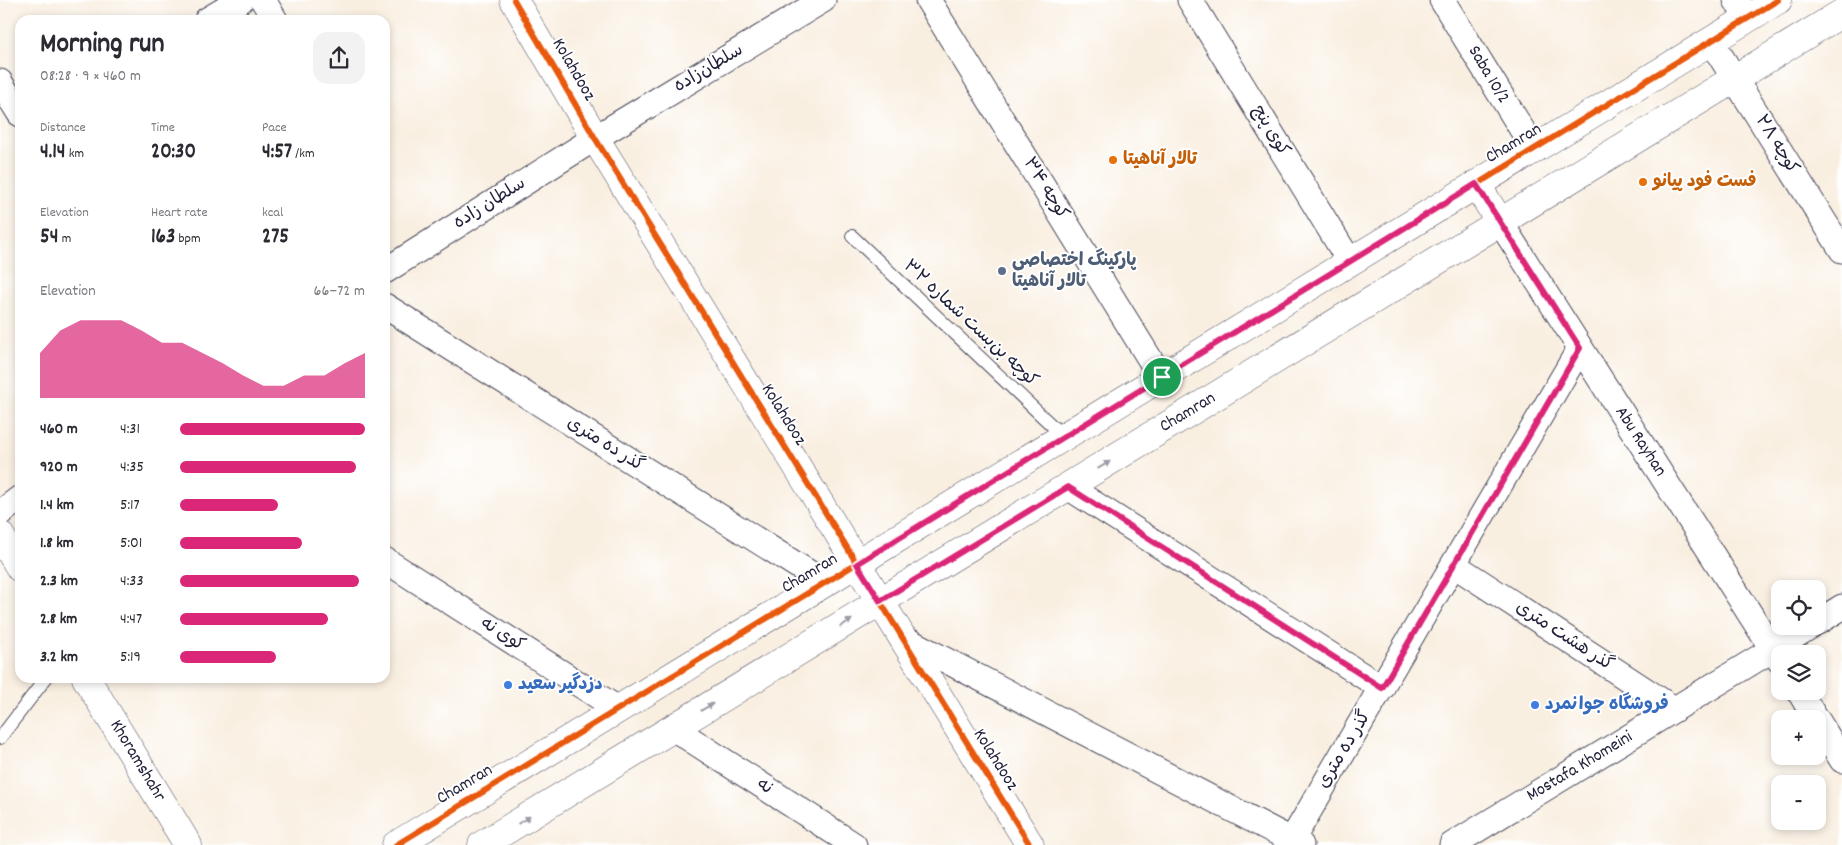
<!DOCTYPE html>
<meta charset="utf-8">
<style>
body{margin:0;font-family:Dekko,"Playpen Sans Arabic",sans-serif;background:#f2f2f3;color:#2b2b33;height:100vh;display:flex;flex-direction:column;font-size:19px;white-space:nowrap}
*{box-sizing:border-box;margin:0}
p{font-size:16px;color:#7c7c81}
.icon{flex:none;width:28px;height:28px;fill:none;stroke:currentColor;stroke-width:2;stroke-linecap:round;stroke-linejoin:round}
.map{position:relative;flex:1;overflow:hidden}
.drawer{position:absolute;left:15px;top:15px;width:375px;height:668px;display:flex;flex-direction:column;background:#fff;border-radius:15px;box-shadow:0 2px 8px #0003}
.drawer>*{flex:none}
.tools{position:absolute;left:1771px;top:580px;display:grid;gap:10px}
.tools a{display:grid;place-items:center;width:55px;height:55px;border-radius:10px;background:#fff;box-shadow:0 2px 8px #0003;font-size:25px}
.pin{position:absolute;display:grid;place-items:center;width:42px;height:42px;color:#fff;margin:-21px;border:2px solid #fff;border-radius:50%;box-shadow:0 1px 5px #0007}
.round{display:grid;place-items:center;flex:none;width:52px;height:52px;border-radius:15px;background:#f2f2f3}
.summary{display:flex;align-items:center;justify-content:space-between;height:85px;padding:0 25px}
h1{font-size:28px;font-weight:700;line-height:38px}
.metrics{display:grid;grid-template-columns:repeat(3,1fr);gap:8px;height:85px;padding:5px 25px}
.metrics div{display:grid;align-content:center}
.metrics b{font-size:21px;font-weight:700}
.metrics small{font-size:14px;font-weight:400}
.metrics p{font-size:14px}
.chart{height:140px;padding:10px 25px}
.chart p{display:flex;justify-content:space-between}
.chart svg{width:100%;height:90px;margin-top:5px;fill:#db2777;opacity:.7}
ul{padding:0 25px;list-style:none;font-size:16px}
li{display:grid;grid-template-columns:80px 60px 1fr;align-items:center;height:38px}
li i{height:12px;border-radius:6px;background:#db2777}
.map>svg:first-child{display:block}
</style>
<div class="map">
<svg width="1842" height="845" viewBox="0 0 1842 845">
<rect width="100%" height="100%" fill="#fff"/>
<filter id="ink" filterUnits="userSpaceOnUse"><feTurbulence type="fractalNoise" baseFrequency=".02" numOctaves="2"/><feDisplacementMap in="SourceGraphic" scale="10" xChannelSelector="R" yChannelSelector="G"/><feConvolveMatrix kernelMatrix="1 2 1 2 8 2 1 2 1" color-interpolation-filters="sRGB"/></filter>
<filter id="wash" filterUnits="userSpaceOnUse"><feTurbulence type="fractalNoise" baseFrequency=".0096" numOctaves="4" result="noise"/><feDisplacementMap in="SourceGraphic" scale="20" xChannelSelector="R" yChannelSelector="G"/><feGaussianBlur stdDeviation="1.12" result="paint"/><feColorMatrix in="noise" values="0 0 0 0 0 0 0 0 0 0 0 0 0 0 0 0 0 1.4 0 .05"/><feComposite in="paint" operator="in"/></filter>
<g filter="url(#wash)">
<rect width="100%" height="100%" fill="#f9efe1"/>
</g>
<g filter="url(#ink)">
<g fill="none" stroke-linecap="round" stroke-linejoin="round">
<!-- service casing -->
<g stroke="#424154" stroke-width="14">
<path id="service" d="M 852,236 L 1064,437
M 0,738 L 46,678"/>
</g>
<!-- minor casing -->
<g stroke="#424154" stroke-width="27">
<path id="minor" d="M 263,0 L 275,20
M 928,0 L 1161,377
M 1190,0 L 1350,262
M 1442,0 L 1534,149
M 1736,0 L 1748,18
M 207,20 L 241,0
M 1711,41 L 1842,250
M 0,82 L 20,114
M 1500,222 L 1780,661
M 385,271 L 595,138 L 823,0
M 385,306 L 825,583
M 1068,487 L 1382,688
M 0,513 L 20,498
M 385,560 L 618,709
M 1454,565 L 1674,709
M 1818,622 L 1842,607
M 901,637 L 1301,845
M 1799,691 L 1816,719
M 1818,721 L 1842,760
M 673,728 L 854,845
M 1292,840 L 1580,348
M 1452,845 L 1811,626"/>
</g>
<!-- tertiary casing -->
<g stroke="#424154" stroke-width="29">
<path id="tertiary" d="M 514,0 L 595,138 L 1030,845
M 1476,184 L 1500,222
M 0,535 L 20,568
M 86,678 L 188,845
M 396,845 L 1778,0
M 482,845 L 1842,13"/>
</g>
<!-- service -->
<use href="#service" stroke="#fff" stroke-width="12"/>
<!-- minor -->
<use href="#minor" stroke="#fff" stroke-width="25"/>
<!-- tertiary -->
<use href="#tertiary" stroke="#fff" stroke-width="28"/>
<!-- cycleway casing -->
<g stroke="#fff" stroke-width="9">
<path id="cycleway" d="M 514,0 L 595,138 L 1030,845
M 396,845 L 1778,0"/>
</g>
<!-- cycleway -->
<use href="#cycleway" stroke="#e8590c" stroke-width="6"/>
</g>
<!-- one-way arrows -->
<defs><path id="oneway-solid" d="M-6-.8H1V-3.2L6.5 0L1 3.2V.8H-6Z" transform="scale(1.25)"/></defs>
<g fill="#9c9ca7">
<use href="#oneway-solid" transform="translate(1104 465) rotate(-31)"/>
<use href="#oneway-solid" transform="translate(846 623) rotate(-31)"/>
<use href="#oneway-solid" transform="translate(707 707) rotate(-31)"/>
<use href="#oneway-solid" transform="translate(524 820) rotate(-31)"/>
</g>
</g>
<g fill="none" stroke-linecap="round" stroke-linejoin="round" filter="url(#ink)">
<!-- route casing -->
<g stroke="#fff" stroke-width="10">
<path id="route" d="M 1476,184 L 1580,348 L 1382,688 L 1068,487 L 880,601 L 857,564 Z"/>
</g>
<!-- route -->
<use href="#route" stroke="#db2777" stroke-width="6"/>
</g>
<!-- markers -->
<g fill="#e8710a" stroke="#fff" stroke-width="2">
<circle cx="1113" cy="160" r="5"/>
<circle cx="1643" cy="182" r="5"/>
</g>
<circle fill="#5c6f8a" stroke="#fff" stroke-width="2" cx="1002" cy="271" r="5"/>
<g fill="#3f7fe0" stroke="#fff" stroke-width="2">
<circle cx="508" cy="685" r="5"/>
<circle cx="1535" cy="705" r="5"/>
</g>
<g text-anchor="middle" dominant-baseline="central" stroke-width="4" stroke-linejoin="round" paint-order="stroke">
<!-- street labels -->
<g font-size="18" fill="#22223b" stroke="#fff">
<text transform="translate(709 69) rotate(-31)">سلطان‌زاده</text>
<text transform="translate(573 70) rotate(60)">Kolahdooz</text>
<text transform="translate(1488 75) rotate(59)">Saba 10/2</text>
<text transform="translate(1270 131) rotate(59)">کوی پنج</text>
<text transform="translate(1514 144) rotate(-31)">Chamran</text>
<text transform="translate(1776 145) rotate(58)">کوچه ۲۸</text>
<text transform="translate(1045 189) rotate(58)">کوچه ۳۴</text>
<text transform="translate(490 204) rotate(-32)">سلطان زاده</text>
<text transform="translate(970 324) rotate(43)">کوچه بن‌بست شماره ۳۲</text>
<text transform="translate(1188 413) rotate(-31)">Chamran</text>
<text transform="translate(783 415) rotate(58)">Kolahdooz</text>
<text transform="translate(1640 442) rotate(57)">Abu Rayhan</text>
<text transform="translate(605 445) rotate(32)">گذر ده متری</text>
<text transform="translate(810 574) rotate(-31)">Chamran</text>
<text transform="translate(502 635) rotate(32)">کوی نه</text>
<text transform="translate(1564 637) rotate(33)">گذر هشت متری</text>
<text transform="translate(1345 750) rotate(-59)">گذر ده متری</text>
<text transform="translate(995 760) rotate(58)">Kolahdooz</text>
<text transform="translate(137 761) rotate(59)">Khoramshahr</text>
<text transform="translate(1580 767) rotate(-31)">Mostafa Khomeini</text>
<text transform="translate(465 785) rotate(-31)">Chamran</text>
<text transform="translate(764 787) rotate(33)">نه</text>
</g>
<!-- food labels -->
<g font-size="18" font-weight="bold" fill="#c56008" stroke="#fff" text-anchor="start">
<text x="1123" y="160">تالار آناهیتا</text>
<text x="1653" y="182">فست فود پیانو</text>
</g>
<!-- service labels -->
<g font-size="18" font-weight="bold" fill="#4e5e75" stroke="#fff" text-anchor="start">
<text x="1012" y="261">پارکینگ اختصاصی<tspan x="1012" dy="21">تالار آناهیتا</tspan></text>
</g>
<!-- shop labels -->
<g font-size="18" font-weight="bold" fill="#366cbe" stroke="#fff" text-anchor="start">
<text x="518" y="685">دزدگیر سعید</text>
<text x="1545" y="705">فروشگاه جوانمرد</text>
</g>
</g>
</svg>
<div class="tools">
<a><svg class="icon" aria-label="locate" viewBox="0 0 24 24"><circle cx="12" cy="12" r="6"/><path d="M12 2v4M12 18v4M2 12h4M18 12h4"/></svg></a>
<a><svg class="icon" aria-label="layers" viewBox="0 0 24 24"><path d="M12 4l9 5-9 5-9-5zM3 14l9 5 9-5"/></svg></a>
<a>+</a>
<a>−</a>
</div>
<div class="pin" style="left:1162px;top:377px;background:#1e9e55"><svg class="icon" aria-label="arrive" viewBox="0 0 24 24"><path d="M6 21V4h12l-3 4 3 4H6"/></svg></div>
<section class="drawer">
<div class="summary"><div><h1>Morning run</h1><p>08:28 · 9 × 460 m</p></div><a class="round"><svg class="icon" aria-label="share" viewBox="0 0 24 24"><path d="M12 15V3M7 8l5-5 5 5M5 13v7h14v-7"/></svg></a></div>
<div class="metrics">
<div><p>Distance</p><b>4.14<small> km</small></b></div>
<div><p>Time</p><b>20:30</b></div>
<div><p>Pace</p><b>4:57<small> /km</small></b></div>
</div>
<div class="metrics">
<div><p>Elevation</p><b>54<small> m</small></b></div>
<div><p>Heart rate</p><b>163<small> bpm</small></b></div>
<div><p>kcal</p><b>275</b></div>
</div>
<div class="chart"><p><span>Elevation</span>66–72 m</p>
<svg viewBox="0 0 160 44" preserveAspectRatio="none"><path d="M0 44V22L10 11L20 6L30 6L40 6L50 11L60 17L70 17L80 22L90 27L100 33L110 38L120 38L130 33L140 33L150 27L160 22V44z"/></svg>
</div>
<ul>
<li><b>460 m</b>4:31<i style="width:100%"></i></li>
<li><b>920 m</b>4:35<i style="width:95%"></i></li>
<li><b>1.4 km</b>5:17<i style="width:53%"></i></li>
<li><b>1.8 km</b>5:01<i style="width:66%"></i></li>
<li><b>2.3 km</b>4:33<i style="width:97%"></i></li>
<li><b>2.8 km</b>4:47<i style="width:80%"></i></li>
<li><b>3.2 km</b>5:19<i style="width:52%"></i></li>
</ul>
</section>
</div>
